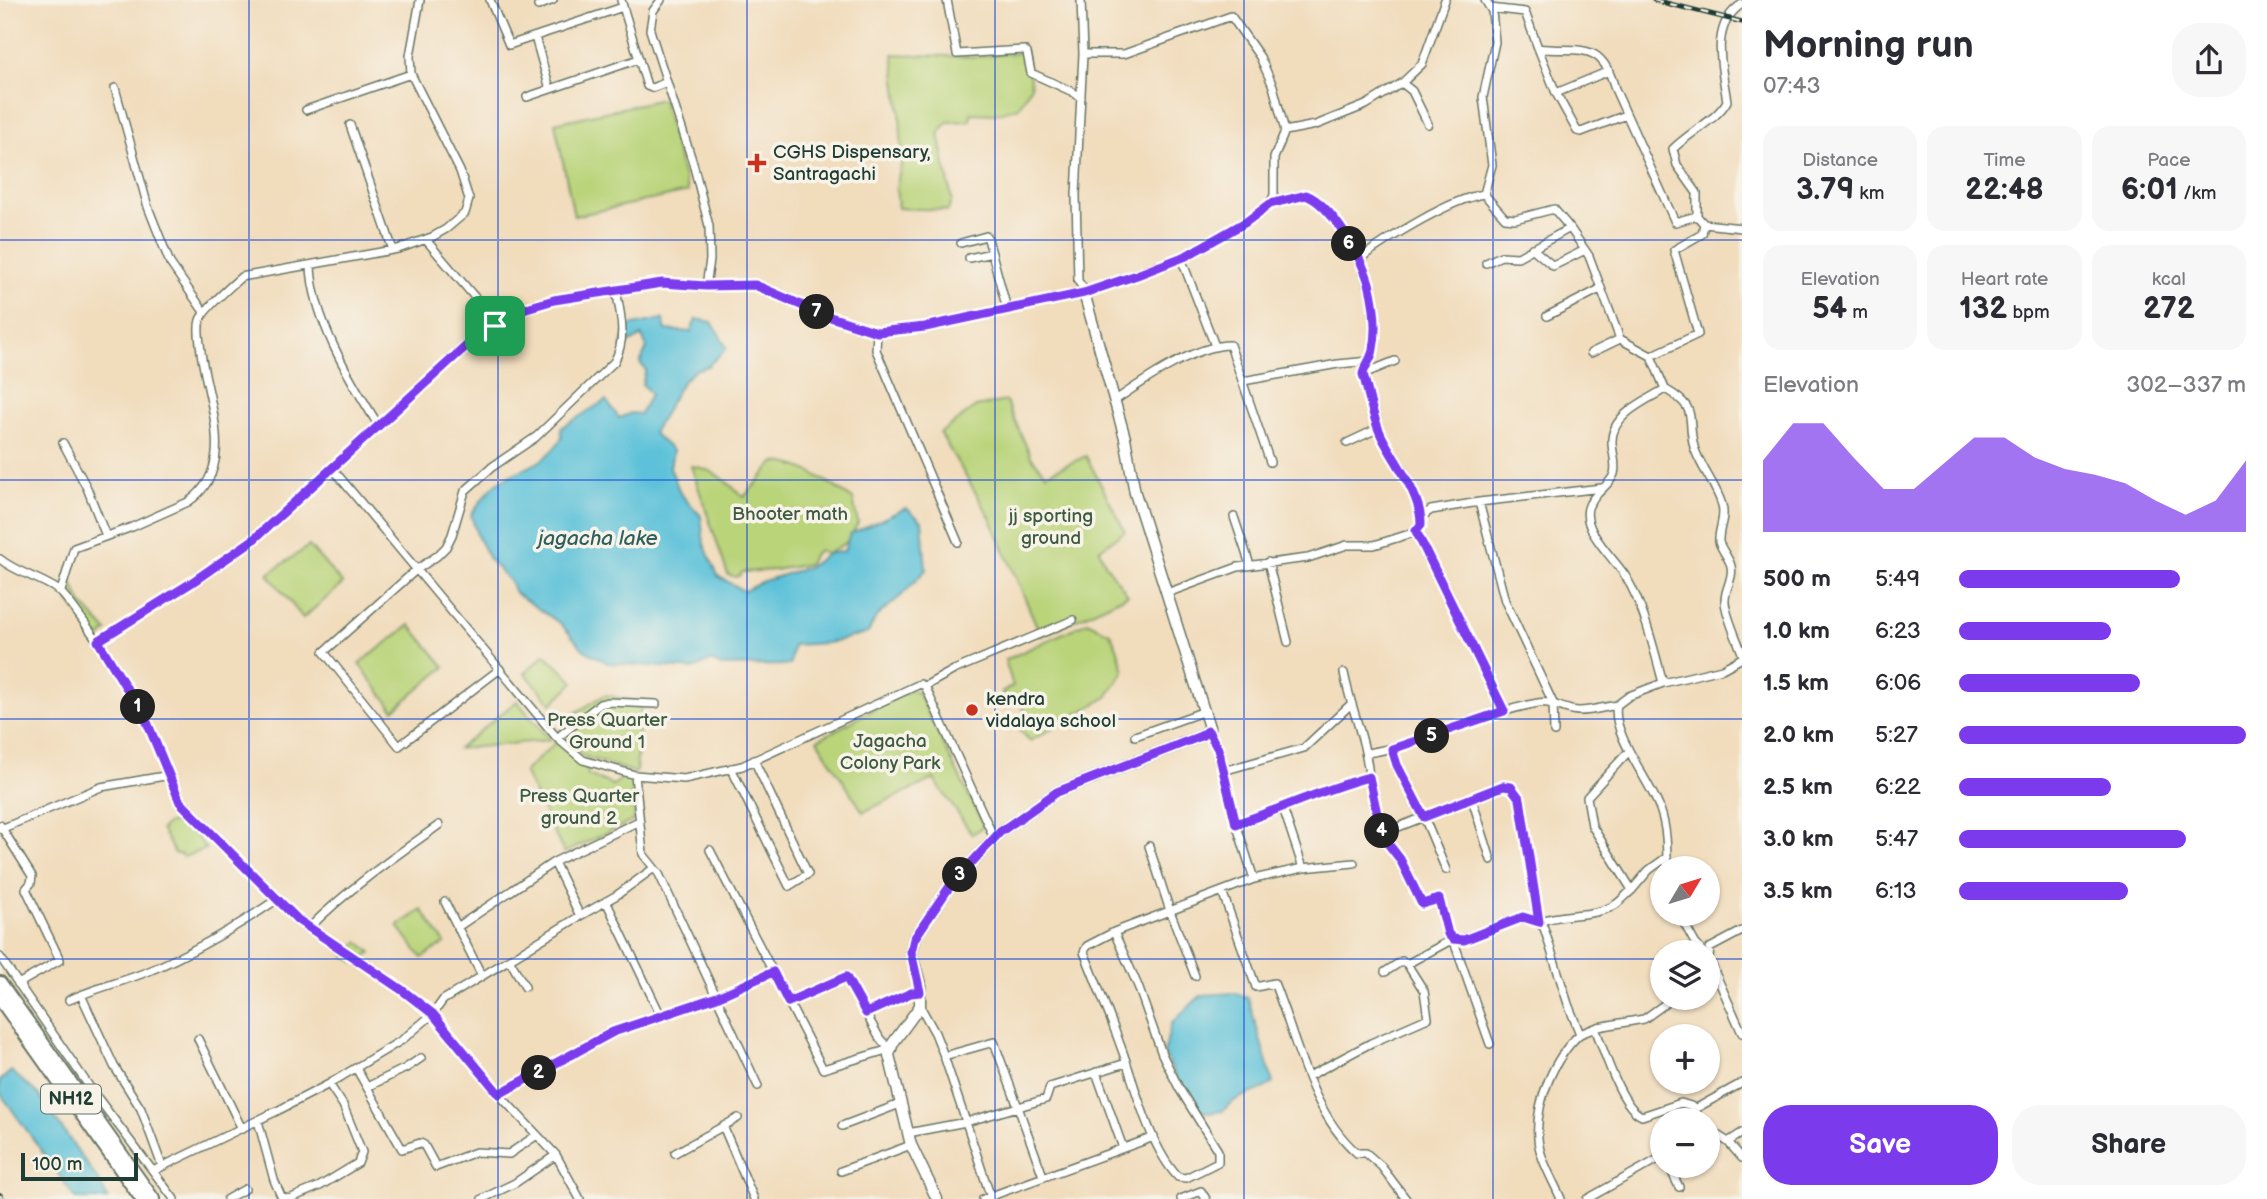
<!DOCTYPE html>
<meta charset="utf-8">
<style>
body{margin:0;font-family:"Balsamiq Sans",sans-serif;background:#f7f7f7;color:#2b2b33;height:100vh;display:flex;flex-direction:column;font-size:26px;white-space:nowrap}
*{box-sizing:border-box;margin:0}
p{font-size:23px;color:#7c7c81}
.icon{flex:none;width:38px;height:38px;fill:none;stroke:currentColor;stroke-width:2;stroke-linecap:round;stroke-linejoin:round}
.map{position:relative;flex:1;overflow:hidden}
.drawer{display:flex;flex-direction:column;background:#fff;width:525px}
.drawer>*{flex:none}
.needle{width:46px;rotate:52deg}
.controls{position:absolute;left:1650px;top:856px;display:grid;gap:14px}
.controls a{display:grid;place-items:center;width:70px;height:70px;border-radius:50%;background:#fff;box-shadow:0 2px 5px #0004;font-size:35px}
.scale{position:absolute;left:21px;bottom:18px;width:117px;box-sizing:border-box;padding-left:7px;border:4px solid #1f3d34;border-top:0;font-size:19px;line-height:24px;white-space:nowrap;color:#1f3d34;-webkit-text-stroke:5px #f7f3e8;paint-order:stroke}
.pin{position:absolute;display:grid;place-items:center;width:60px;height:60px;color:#fff;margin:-30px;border-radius:14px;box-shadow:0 4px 10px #0006}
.km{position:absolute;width:35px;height:35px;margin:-18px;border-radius:50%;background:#222;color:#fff;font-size:19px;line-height:35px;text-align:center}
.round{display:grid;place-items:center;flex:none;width:74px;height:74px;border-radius:28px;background:#f7f7f7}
.summary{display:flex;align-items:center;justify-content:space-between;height:119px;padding:0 21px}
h1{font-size:38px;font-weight:700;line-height:52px}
.figures{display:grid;grid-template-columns:repeat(3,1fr);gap:10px;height:119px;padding:7px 21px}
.figures div{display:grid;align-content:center;border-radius:18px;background:#f7f7f7;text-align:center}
.figures b{font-size:30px;font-weight:700}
.figures small{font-size:19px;font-weight:400}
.figures p{font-size:19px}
.chart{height:196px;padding:14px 21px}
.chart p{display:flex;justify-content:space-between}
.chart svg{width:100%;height:126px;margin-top:7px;fill:#7c3aed;opacity:.7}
.action{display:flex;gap:14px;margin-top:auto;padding:14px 21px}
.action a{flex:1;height:80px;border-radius:28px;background:#7c3aed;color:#fff;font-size:28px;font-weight:700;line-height:80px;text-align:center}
.action a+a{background:#f7f7f7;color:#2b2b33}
ul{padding:0 21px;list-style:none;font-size:23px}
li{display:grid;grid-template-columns:112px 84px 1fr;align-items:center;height:52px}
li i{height:18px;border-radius:9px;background:#7c3aed}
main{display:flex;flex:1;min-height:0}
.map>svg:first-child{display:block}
</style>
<main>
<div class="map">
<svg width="1742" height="1199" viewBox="0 0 1742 1199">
<rect width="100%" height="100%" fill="#f7f3e8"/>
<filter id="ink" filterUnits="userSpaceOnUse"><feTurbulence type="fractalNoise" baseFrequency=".0143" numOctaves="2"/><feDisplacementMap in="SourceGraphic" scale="14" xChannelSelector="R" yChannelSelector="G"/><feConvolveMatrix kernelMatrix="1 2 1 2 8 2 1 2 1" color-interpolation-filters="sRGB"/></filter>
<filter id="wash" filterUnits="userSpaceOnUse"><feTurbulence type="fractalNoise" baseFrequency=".00686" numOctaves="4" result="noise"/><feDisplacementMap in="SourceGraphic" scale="28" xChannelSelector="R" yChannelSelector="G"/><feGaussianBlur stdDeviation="1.57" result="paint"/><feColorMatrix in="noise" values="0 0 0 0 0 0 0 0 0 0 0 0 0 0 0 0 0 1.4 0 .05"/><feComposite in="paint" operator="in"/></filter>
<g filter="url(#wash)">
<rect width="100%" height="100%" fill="#f1dcbc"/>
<!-- green -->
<path fill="#bad47a" stroke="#6c8857" stroke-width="2" d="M 1026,52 L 1031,86 L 1019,107 L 995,114 L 971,113 L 970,121 L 947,122 L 939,134 L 952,200 L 948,211 C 930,208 915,210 898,208 L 896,187 L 902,161 L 900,112 L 893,54 L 973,57 Z
M 662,99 L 688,192 L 574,216 L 555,123 Z
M 1006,401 L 1031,457 L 1046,474 L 1086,456 L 1125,531 L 1099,550 L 1106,565 L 1128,595 L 1041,636 L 990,517 L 940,433 L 976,407 Z
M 775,462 C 805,463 828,483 853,499 L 858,523 L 848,541 L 827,554 L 819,550 L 813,555 L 809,564 L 775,570 L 743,572 L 737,577 L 728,575 L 691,466 C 714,468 727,483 744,497 Z
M 309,546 L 343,584 L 303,618 L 268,574 Z
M 72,583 L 82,604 L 107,631 L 98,640 L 65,596 L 67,586 Z
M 1087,622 L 1110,633 L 1117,647 L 1124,671 L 1107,697 L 1030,741 L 1017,727 L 1027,722 L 1020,698 L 1006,700 L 1002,692 L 1013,686 L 1005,660 Z
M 410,625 L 445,667 L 394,710 L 359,664 Z
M 545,654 L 574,682 L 552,704 L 525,673 Z
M 910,690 L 918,693 L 984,826 L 972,834 L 934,779 L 863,812 L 817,740 Z
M 605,695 L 641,702 L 636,773 L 583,756 L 558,734 L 575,713 Z
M 517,701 L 550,740 L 458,749 Z
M 556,742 L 587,766 L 588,775 L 613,785 L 624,777 L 631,779 L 635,820 L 564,853 L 524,772 Z
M 185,821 L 206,849 L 183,857 L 181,854 L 175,854 L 161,829 L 169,823 Z
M 422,910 L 445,943 L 422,958 L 398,926 Z
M 359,942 L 371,952 L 358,964 L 344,955 Z"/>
<!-- water -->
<path fill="#5bc1d9" stroke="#3d7f86" stroke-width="2" d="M 663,319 L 666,330 L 691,332 L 696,319 L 712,322 L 727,348 L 708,366 L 695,370 L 682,382 L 653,433 L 673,451 L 670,467 L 680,493 L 701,516 L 704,544 L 718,576 L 744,591 L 764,581 L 809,567 L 827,554 L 844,551 L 850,534 L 906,508 L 922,521 L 926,570 L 901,596 L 876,617 L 868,633 L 828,643 L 793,645 L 790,665 L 721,666 L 711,661 L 694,669 L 608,663 L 584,650 L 561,624 L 515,593 L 511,583 L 489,559 L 478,538 L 471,515 C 479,504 489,488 500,481 C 530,463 539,470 562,438 L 561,428 L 606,400 L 619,418 L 631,413 L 640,414 L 651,394 L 642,384 L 646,370 L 640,363 L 647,348 L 642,336 L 622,346 L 628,326 Z
M 1236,993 L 1248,998 L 1273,1083 C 1256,1095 1236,1094 1223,1111 L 1209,1113 L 1195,1107 L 1180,1085 L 1164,1053 L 1171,1024 L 1197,999 L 1202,995 Z
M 11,1071 L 38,1094 L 98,1180 L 108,1199 L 76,1199 L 0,1093 L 0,1081 Z"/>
</g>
<g filter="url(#ink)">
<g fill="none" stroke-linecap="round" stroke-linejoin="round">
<!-- street casing -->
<g stroke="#687564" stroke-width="10">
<path id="street" d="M 490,0 L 509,45 L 623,7
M 621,0 L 647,86 L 652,88 L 667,82
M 947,0 L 957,54 L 1024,50 L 1027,53 L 1031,73 L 1073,92 L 1081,98
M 1081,0 L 1083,54 L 1124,54 L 1231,16 L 1260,57 L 1273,86 L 1285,131
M 1485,0 L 1492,11 L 1495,42 L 1483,97 L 1492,165 L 1484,194 L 1505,218 L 1515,219 L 1554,209 L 1570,228 L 1589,256 L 1620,339 L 1651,356
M 538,6 L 553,0
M 1490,8 L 1525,12 L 1538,48 C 1577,54 1601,37 1615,89 L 1675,222 L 1697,216
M 535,37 L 550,89
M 1538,48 L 1556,93 L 1577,131 L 1581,132 L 1626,115
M 1083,54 L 1076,195 L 1078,281 L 1086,292
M 1402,83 L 1412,91 L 1428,124
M 115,88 L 148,207 L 170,263 L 204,312
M 1556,93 L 1609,71
M 527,97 L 639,59
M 306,110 L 411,74
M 350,125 L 393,250
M 1704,224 L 1697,216 L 1697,193 L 1677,165 L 1673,149 C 1688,133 1718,119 1727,101 C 1722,68 1709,25 1742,4
M 426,240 L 478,301 L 495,325
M 961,243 L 986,236 L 988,239 L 1007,309
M 1532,248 L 1553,266 L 1585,250
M 969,258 L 992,253
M 1181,258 L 1215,346
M 1358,260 C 1387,239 1450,199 1484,194
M 1486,263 L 1501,256 L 1518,257 L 1570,228
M 311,265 C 312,317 351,382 379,426
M 706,286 L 755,285 L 824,315 L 877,332 L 925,327 L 1084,293 L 1187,256 L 1246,222 L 1270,204 L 1274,195 L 1274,158 L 1285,131 L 1316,125 L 1366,105 L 1402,83 L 1422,64 L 1445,0
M 1547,316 L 1600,289
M 877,332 L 876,350 L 958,542
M 1591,353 L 1620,339
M 1363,374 L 1395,361
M 1243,381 L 1338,364 L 1370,361
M 1665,389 L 1651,356 L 1698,334 L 1674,250 L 1702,234 L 1704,224 L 1742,228
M 1114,401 C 1143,381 1195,345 1230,345 L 1270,462
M 63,443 L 87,488 L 106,536
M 1347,443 L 1379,428
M 332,468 L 557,738 L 583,760 L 635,775 L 684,779 L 742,766 L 920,684 L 925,686 L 994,838
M 1479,502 L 1505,601 L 1553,703 L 1554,732
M 1422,516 L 1431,510 L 1479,502 L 1602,488
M 1234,517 L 1250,565
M 1416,532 L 1504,711
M 0,559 C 17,573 39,577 58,590 C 67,596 89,630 98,641 L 191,583 L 253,540 L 475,338 L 520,310 L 554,300 L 662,283 L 706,286 L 710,260 L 709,226 L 693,163 L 650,30 L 653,11 L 661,0
M 1268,562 L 1288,642
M 61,591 L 74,548 L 132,527 L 188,502 C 239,468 207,400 201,352 C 200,342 197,329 200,320 C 204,309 231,286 241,277 L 398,249 L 432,237 L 446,229 L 465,213 L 469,199 L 460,171 L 411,74 L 410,56 L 420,0
M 1167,593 L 1238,567 L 1308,558 L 1347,545 L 1374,545 L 1416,532 L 1421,525 L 1419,509 L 1403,470 L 1382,437 L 1363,374 C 1365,365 1371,359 1373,349 C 1381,305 1360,248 1330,215 C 1324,209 1316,196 1306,195 C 1294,194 1281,203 1270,204
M 98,641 L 147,722 L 180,801 L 297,920 L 402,990 L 433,1014 L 491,1086 L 556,1155 L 580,1199
M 1742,653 C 1737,639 1726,616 1725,602 C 1724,589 1734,579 1731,566 C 1729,558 1721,549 1719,542 C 1718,529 1726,518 1722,505 C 1716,484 1700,467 1694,447 C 1686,416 1700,409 1665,389 C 1645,401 1611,415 1612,442 C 1612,453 1617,463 1614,474 C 1609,487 1592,494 1588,508 C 1582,531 1615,559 1626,577 C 1644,607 1654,649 1663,683 L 1722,669 L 1742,658
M 500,669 L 399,746 L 324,652 L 416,570 L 437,556 L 446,547 L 452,535 L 465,491 L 492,467 L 536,437 L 614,362 C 627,339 621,315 616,290
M 1344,673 C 1351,709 1366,740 1369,777
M 1663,683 L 1629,696 L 1617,705 C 1610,732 1650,781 1660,809 C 1667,828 1667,848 1667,868
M 925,686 L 954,670 L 1073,620
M 1208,731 L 1218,749 L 1233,814 L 1254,879 L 1303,868 L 1283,808 L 1236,824
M 1135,736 L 1205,711
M 557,738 L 600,704 L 609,702 L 656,704
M 1392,749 L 1397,765 L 1424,817 L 1446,870
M 1629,751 L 1587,797 L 1592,826 L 1632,890 L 1649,870 L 1667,857
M 1367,753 C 1426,744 1479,714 1538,703 C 1552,700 1564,711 1579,711 C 1591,711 1605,707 1617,705
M 731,768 L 789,886 L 808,874 L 754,760
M 1223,771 L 1304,748 L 1350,705
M 635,775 L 643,854 L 659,874 L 758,1086
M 1472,799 L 1491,860
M 1283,808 L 1330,788 L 1369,777 L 1379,823 L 1386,841 L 1400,859 L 1422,904 L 1439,899 L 1448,934 L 1453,939 C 1482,941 1522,902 1544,928 L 1568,1004 L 1580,1034 C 1554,1057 1535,1103 1538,1138 C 1539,1158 1553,1180 1561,1199
M 0,825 L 32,876 L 31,883 L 26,889 L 60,960 L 18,984
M 1,829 L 101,787 L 170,775
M 1383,833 L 1503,786 L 1511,787 L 1520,799 L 1539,922 C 1562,912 1593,918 1615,905 C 1621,901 1627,894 1632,890
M 1149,846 L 1170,911 L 1195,976
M 710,850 L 773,972
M 1303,868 L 1354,863
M 1222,891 L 1256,987 L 1274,983 C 1297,1039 1310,1112 1357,1153 L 1366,1153 L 1381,1166 L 1406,1199
M 606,901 L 661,1016
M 445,902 L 482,976
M 1679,914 L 1695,943 L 1703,952
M 580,916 L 617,895 L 654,868
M 459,926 L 554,862
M 309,928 C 348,889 394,857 439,825
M 1742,931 L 1710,948 L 1709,959 L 1742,1033
M 1114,932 L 1138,986 L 1162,1054 L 1179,1088 L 1218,1151 L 1218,1162 L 1186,1178 L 1178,1177 C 1153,1151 1138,1098 1127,1064 C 1114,1026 1099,989 1084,952 L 1087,946 L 1114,932 L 1254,879
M 0,957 L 91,1089 L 174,1199
M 509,959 L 525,987
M 1385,972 L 1402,961 L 1407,964
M 81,995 L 114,1066 L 141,1109 L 162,1166
M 69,1000 C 95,988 123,982 149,971 C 194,952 236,927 276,900
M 920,1006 L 935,1033 L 944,1056
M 866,1013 L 911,993 L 920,992
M 1595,1028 C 1604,1050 1621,1108 1642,1116 L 1681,1103 L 1691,1106 L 1699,1120
M 1580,1034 L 1598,1027 L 1644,1019 L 1673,998
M 198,1039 L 242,1129
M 994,1042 L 1018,1107 L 966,1122 L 944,1056 Z
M 356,1068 L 402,1149 L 420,1143 L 424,1145 L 436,1167 L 476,1152 L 509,1154 L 537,1135
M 1096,1072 L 1123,1148
M 1309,1076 L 1371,1043 L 1428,1018 L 1424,991 L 1407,964 L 1453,939 L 1490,1044
M 367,1087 L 406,1068 L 421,1058
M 499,1094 L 613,1033 L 717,997 L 773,972 L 823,1069 L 890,1049 L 880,1039 L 846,977 L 788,1002
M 1693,1110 L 1742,1083
M 258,1121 L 274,1180 L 281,1196 L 288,1199
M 723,1126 L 754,1199
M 842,1126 L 900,1104
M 1708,1129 L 1728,1142 L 1742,1133
M 908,1133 L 966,1122 L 991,1198
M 1728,1142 L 1742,1158
M 675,1153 L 738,1118
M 1669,1166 L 1679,1187
M 153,1171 L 279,1110 L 329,1084 L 402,1040 L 433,1014 L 443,1000 L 580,916 L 554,862 L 639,821
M 841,1171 L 911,1145
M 1043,1176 L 1018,1107 L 1046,1099 L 1050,1087 L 1126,1063
M 227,1199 L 245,1189
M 289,1199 L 320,1186 L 358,1163 L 362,1152 L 343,1105 L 329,1084
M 482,1199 L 515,1183 L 556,1155
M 983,1199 L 1154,1137
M 1181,1199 L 1201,1191 L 1206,1199
M 1587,1199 L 1662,1157"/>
</g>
<!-- secondary casing -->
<g stroke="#687564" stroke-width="13">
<path id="secondary" d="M 937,1199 L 911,1145 L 889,1055 L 893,1043 L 920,1006 L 920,984 L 911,952 L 914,939 L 950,886 L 1000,832 L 1057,792 L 1201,736 L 1208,731 L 1209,727 L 1135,493 L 1125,438 L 1084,293"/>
</g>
<!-- highway casing -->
<g stroke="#687564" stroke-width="16">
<path id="highway" d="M 0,983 L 153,1199
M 0,999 L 142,1199"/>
</g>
<!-- street -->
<use href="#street" stroke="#fff" stroke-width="7"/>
<!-- secondary -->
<use href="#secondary" stroke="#fff" stroke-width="10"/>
<!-- highway -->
<use href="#highway" stroke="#fff" stroke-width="12"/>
<!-- rail casing -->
<g stroke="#1f3d34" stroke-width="5">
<path id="rail" d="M 1654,0 L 1742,22
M 0,1195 L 3,1199"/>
</g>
<!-- rail -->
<use href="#rail" stroke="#f7f3e8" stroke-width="2.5" stroke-dasharray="8" stroke-linecap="butt"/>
</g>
</g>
<g fill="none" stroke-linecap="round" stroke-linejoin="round" filter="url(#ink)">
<!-- route casing -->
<g stroke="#fff" stroke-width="14">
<path id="route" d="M 1306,195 C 1332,205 1361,257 1369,283 C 1374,303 1377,329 1373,349 C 1372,359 1365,365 1363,374 C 1369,394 1372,417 1382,437 C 1394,461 1422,496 1421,525 L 1416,531 L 1504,711 L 1392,749 L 1397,765 L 1424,817 L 1503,786 L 1511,787 L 1520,799 L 1539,922 L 1523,917 L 1464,940 L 1453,939 L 1448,934 L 1439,899 L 1422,904 L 1400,859 L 1386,841 L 1379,823 L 1369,777 C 1323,789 1281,809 1236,824 L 1218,749 L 1208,731 L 1201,736 L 1057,792 L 1000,832 L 950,886 L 914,939 L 911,952 L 920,992 L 911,993 L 866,1013 L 846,977 L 788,1002 L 773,972 L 717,997 L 613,1032 L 499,1094 L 433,1014 L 402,990 L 298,920 L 180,802 L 147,722 L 98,641 L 191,583 L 253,540 L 475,338 L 520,310 L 554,300 L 662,283 L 706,286 L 755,285 L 824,315 L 877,332 L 925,327 L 1084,293 L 1137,275 L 1186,256 L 1246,222 L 1270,204 Z"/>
</g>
<!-- route -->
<use href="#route" stroke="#7c3aed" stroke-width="9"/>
</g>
<!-- grid -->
<path fill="none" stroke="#1d4ed8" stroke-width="2" stroke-opacity="0.55" d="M 249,0 L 249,1199M 498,0 L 498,1199M 747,0 L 747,1199M 995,0 L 995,1199M 1244,0 L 1244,1199M 1493,0 L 1493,1199M 0,240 L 1742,240M 0,480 L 1742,480M 0,719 L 1742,719M 0,959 L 1662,959M 1708,959 L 1742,959"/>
<!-- markers -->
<g fill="#c8321e" stroke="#f7f3e8" stroke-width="2.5">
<path d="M753.5 152.5h7v7h7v7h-7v7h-7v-7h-7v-7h7z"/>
<circle cx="972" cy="710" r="7"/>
</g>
<g text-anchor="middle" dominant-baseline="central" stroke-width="7" stroke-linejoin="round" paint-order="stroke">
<!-- shield labels -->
<rect fill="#f7f3e8" stroke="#60746a" stroke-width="2" x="41" y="1084.5" width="60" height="29" rx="5"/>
<g font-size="18" font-weight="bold" fill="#1f3d34">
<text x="71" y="1099">NH12</text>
</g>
<!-- poi labels -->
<g font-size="19" fill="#1f3d34" stroke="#f7f3e8" text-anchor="start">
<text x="773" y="152">CGHS Dispensary,<tspan x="773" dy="22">Santragachi</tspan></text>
<text x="986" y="699">kendra<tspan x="986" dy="22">vidalaya school</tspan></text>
</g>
<!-- park labels -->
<g font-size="19" fill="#3e5b42" stroke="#f7f3e8">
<text x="790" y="514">Bhooter math</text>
<text x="1051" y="516">jj sporting<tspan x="1051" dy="22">ground</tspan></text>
<text x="607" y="720">Press Quarter<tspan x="607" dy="22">Ground 1</tspan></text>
<text x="890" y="741">Jagacha<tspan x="890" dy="22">Colony Park</tspan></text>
<text x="579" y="796">Press Quarter<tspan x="579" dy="22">ground 2</tspan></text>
</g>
<!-- water labels -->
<g font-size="21" font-style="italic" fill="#2e5e5d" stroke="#f7f3e8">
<text x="598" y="538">jagacha lake</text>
</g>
</g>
</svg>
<div class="controls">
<a><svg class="needle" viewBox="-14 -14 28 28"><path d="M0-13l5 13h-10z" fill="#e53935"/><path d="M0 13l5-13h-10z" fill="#7c7c81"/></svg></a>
<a><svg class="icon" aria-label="layers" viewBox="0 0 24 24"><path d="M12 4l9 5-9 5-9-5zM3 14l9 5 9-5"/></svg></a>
<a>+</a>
<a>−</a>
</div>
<div class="scale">100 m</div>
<div class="pin" style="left:495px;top:326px;background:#1e9e55"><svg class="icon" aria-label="arrive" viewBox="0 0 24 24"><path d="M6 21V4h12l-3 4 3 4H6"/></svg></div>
<b class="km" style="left:138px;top:707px">1</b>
<b class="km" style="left:539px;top:1073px">2</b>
<b class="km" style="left:960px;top:875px">3</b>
<b class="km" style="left:1382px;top:831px">4</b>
<b class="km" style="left:1432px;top:736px">5</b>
<b class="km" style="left:1349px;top:244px">6</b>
<b class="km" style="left:817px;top:312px">7</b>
</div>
<section class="drawer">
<div class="summary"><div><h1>Morning run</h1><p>07:43</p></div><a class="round"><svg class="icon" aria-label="share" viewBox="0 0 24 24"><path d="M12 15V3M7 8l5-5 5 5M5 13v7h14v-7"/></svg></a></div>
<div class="figures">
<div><p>Distance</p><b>3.79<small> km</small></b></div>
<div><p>Time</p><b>22:48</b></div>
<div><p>Pace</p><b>6:01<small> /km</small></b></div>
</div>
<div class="figures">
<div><p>Elevation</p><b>54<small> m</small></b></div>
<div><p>Heart rate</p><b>132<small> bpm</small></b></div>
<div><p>kcal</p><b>272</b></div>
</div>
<div class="chart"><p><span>Elevation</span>302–337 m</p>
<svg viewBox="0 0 160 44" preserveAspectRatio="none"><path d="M0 44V19L10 6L20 6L30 18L40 29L50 29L60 20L70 11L80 11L90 18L100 22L110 24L120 27L130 33L140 38L150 33L160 19V44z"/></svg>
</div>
<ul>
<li><b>500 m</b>5:49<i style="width:77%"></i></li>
<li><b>1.0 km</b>6:23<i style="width:53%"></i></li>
<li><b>1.5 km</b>6:06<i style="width:63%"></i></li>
<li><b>2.0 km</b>5:27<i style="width:100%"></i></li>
<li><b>2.5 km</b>6:22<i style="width:53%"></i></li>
<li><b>3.0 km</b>5:47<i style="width:79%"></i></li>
<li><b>3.5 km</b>6:13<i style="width:59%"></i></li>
</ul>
<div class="action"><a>Save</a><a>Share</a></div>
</section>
</main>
